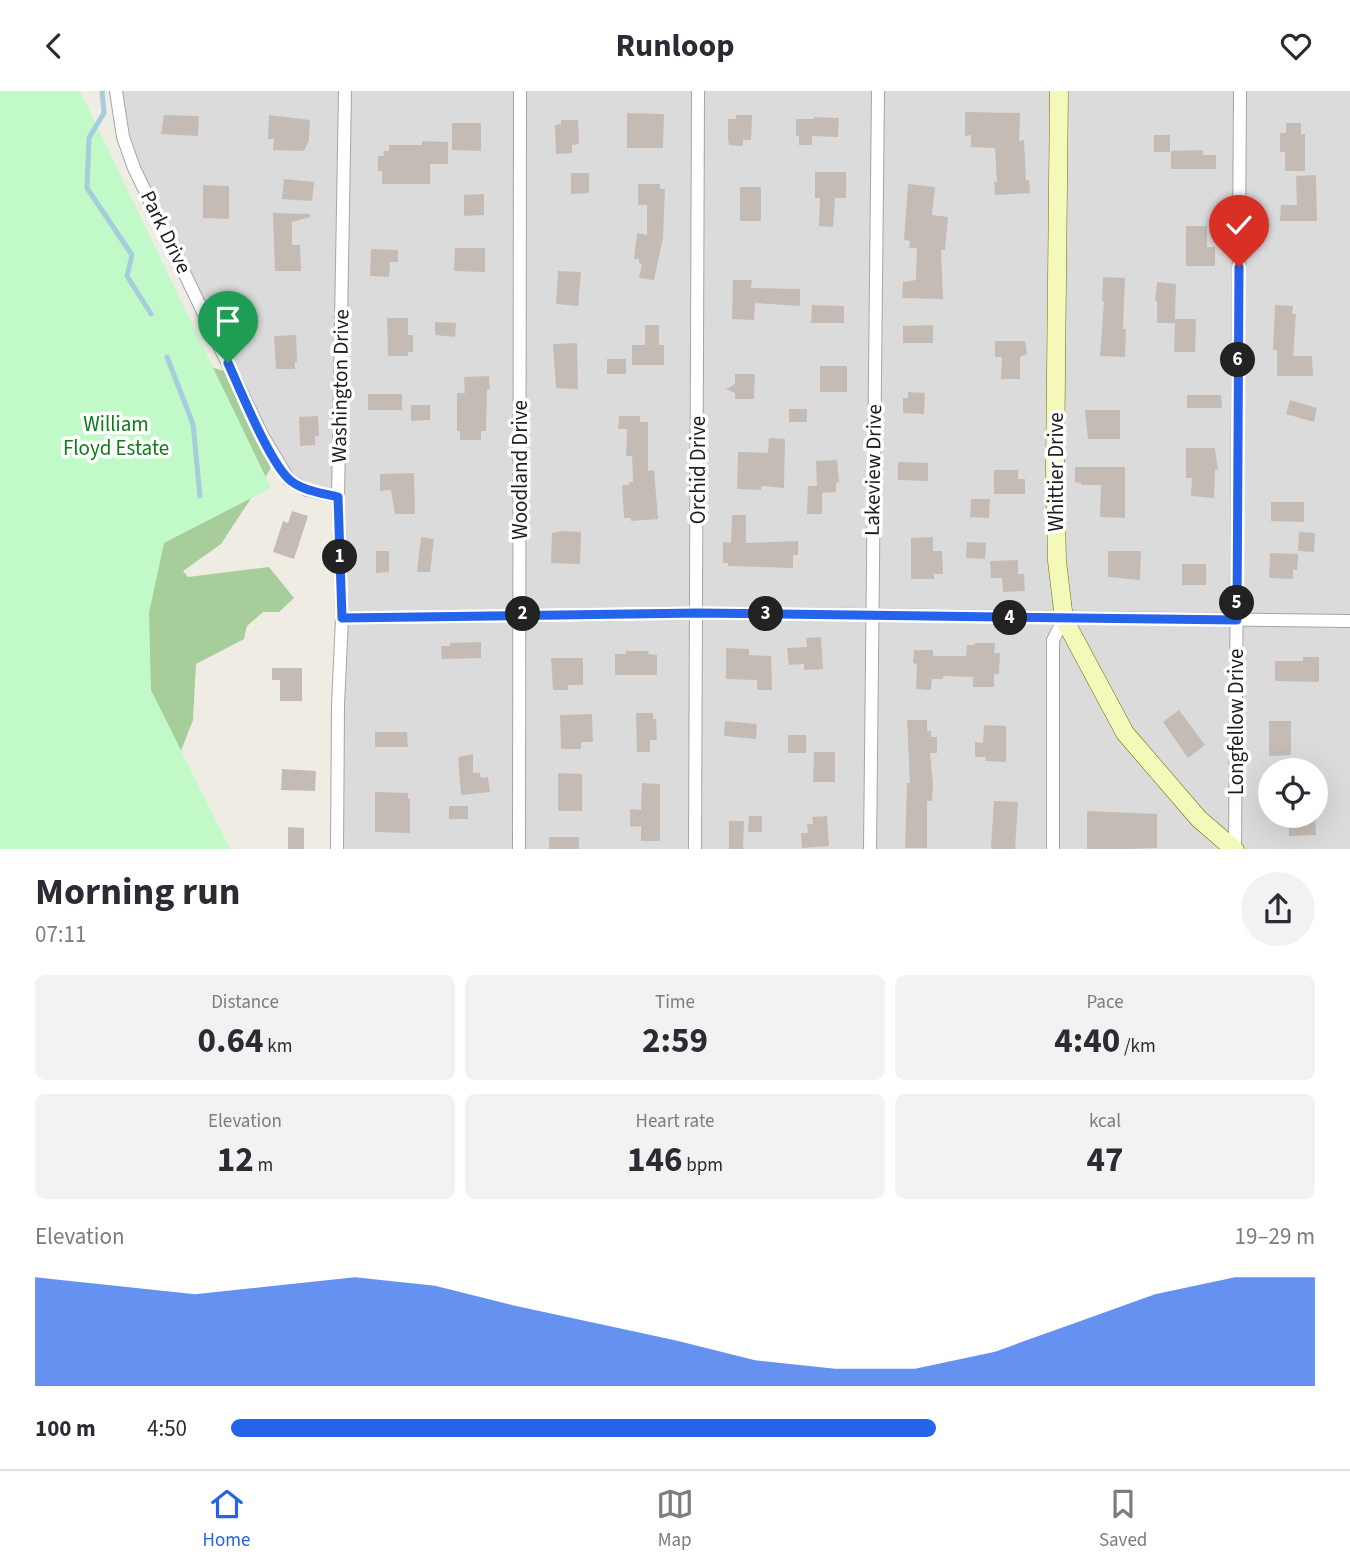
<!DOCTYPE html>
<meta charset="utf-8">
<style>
body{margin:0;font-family:"Source Sans 3",sans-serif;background:#f2f2f3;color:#2b2b33;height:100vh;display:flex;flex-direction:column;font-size:26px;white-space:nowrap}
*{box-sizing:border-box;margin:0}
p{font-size:23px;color:#7c7c81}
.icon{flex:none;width:38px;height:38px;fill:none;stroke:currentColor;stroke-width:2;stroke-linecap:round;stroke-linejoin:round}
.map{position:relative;height:758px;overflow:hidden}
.panel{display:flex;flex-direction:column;background:#fff;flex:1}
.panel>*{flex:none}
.buttons{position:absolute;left:1258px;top:667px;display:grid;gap:14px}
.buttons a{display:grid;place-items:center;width:70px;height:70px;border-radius:50%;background:#fff;box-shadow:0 7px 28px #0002;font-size:35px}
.pin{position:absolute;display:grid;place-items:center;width:60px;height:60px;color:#fff;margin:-72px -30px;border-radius:50% 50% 50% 0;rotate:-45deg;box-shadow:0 0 7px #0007}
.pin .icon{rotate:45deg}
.km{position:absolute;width:35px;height:35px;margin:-18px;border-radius:50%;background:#222;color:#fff;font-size:19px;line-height:35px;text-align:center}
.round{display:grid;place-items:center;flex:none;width:74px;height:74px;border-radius:37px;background:#f2f2f3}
.summary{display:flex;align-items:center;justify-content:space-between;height:119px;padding:0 35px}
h1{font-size:38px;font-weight:700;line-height:52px}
.metrics{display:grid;grid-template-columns:repeat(3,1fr);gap:10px;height:119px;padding:7px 35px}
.metrics div{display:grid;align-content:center;border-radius:10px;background:#f2f2f3;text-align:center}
.metrics b{font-size:35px;font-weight:700}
.metrics small{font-size:19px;font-weight:400}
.metrics p{font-size:19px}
.chart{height:196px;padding:14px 35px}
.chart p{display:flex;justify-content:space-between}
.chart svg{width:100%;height:126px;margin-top:7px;fill:#2563eb;opacity:.7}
ul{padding:0 35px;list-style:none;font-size:23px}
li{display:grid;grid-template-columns:112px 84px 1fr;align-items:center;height:52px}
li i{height:18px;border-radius:9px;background:#2563eb}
header{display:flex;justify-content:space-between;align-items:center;height:91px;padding:0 35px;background:#fff;font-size:32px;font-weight:700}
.tab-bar{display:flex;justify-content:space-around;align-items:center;height:98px;border-top:2px solid #e1e1e2;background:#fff;font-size:19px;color:#7c7c81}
.tab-bar a{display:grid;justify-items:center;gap:4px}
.tab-bar .on{color:#2563eb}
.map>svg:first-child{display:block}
</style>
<header><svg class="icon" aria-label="back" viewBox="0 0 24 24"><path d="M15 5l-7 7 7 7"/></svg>Runloop<svg class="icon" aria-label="heart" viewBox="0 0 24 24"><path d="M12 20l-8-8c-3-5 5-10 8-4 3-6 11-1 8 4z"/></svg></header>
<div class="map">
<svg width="1350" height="759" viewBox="0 0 1350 759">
<rect width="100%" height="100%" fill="#efece4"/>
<!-- residential -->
<path fill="#dcdbdb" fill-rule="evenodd" d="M 116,0 L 1350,0 L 1350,758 L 337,758 L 338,406 L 289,389 L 134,77 ZM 1270,679 L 1316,679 L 1316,724 L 1270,724 Z"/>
<!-- forest -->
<path fill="#a7ce9a" d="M 185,268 L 227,281 L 271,377 L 221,453 L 183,480 L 188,486 L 269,476 L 294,507 L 279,521 L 263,521 L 247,535 L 244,548 L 196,573 L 193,629 L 175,675 L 0,758 L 0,532 Z"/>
<!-- park -->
<path fill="#c2f9c8" d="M 0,0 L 80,0 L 271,397 L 164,452 L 149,522 L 151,599 L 230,758 L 0,758 Z"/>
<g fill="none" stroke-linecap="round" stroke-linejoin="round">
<!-- stream -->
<path stroke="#a5cedc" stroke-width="5" d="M 102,0 L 104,22 L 89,47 L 87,97 L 132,164 L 127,185 L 151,223
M 167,266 L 193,333 L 200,405"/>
</g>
<!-- building -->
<path fill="#c4bcb4" d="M 965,21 L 1020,22 L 1019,50 L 1024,49 L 1026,89 L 1029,89 L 1030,102 L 995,104 L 994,91 L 997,91 L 995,57 L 971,56 L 971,44 L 965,45 Z
M 627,22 L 664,23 L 663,57 L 627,57 Z
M 164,24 L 199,25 L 198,45 L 161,43 Z
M 269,24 L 310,29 L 309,49 L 304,60 L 273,59 L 274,48 L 268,48 Z
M 736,24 L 752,24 L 751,49 L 743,49 L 743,55 L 729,54 L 728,48 L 728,28 L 736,28 Z
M 814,26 L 839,27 L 838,46 L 812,45 L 812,54 L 799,54 L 799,45 L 796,45 L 796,28 L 814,28 Z
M 561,29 L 578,29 L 579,53 L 572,54 L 572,62 L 556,63 L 555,34 L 561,33 Z
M 452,32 L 481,32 L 481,60 L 452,59 Z
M 1286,32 L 1301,32 L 1301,43 L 1305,43 L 1305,80 L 1285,80 L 1285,61 L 1280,61 L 1280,42 L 1286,42 Z
M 1154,44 L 1170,44 L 1170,61 L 1154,61 Z
M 422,50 L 448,51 L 448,73 L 430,73 L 430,93 L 382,93 L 382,80 L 378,80 L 378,65 L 384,65 L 383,60 L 389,60 L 389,54 L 422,54 Z
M 1203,59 L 1203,64 L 1216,64 L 1216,78 L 1171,78 L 1171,60 Z
M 815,81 L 846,81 L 846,107 L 835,107 L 833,136 L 819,135 L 820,107 L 815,107 Z
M 571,82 L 589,82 L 589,102 L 571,103 Z
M 1316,84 L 1317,130 L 1280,130 L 1281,114 L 1297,114 L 1296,85 Z
M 284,88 L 314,91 L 312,110 L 282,108 Z
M 638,93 L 660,93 L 660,98 L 665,98 L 663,147 L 654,189 L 639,187 L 642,173 L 639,172 L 639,168 L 634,168 L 637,142 L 647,144 L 647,114 L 638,114 Z
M 908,93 L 935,96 L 932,124 L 948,126 L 945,159 L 941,159 L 943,208 L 902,207 L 903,191 L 916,189 L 917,157 L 909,157 L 910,150 L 904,149 Z
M 203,94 L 229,95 L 229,128 L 203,127 Z
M 740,96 L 761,96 L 761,130 L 740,130 Z
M 484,103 L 484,124 L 464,125 L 464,104 Z
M 273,122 L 310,123 L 310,126 L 292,131 L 292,154 L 300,154 L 301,180 L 275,180 Z
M 1186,135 L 1207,135 L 1207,156 L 1215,156 L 1215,175 L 1186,175 Z
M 455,157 L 485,157 L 485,181 L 454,180 Z
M 371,158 L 398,159 L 398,171 L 390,171 L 389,186 L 370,185 Z
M 558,180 L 581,181 L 578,215 L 556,213 Z
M 1103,186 L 1125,187 L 1123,238 L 1126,238 L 1125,266 L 1100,265 L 1104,211 L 1102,210 Z
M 733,189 L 752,189 L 751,197 L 800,198 L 800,215 L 755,212 L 754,229 L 732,228 Z
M 1157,191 L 1176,193 L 1175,228 L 1196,228 L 1195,261 L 1174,261 L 1175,232 L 1157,232 L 1157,210 L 1155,210 Z
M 812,214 L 844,215 L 844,232 L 811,232 Z
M 1275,214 L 1293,215 L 1292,223 L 1296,223 L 1293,265 L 1312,265 L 1313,285 L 1277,285 L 1277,259 L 1273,259 Z
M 387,227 L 408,227 L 408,244 L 413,244 L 413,261 L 408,261 L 408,265 L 388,265 Z
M 435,231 L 456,232 L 455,246 L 435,244 Z
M 645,234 L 659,234 L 659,254 L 664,254 L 664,274 L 632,274 L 632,254 L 645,254 Z
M 933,234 L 933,252 L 903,252 L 903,235 Z
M 296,244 L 297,271 L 295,271 L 295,278 L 276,278 L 274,245 Z
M 995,250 L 1025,250 L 1027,263 L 1020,266 L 1020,288 L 1001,288 L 1002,266 L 995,266 Z
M 577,252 L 578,298 L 556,297 L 553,253 Z
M 607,268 L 626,268 L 626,283 L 607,283 Z
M 820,275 L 847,275 L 847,301 L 820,301 Z
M 735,283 L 755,283 L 754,308 L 735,308 L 735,302 L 726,298 L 735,293 Z
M 489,285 L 490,298 L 487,298 L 486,340 L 481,340 L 481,349 L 460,349 L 460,340 L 457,340 L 457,302 L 465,302 L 464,286 Z
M 908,301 L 925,302 L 924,323 L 903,322 L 903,307 L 908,307 Z
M 368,303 L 402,303 L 402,319 L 368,319 Z
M 1187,304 L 1221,304 L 1222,317 L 1187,317 Z
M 1290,309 L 1317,317 L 1314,331 L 1286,323 Z
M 411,314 L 430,314 L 430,329 L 411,330 Z
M 789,318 L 807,318 L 807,331 L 789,331 Z
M 1085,319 L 1120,319 L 1120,348 L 1088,348 Z
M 318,325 L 319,345 L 315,345 L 315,354 L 300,355 L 299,326 Z
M 619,325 L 640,325 L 640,331 L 648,331 L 648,380 L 654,379 L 658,428 L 631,430 L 631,427 L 624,427 L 622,394 L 629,394 L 629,391 L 633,391 L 632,365 L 626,365 L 627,338 L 618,338 Z
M 769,347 L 785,348 L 784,397 L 761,395 L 761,399 L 737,398 L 738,361 L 768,362 Z
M 1186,357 L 1215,357 L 1218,379 L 1215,378 L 1214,407 L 1191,405 L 1192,387 L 1186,387 Z
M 837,369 L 839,391 L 836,392 L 836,401 L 822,402 L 822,423 L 807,423 L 808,395 L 817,395 L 816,370 Z
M 898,371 L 928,372 L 928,390 L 898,389 Z
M 1075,376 L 1125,376 L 1125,427 L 1100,426 L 1101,394 L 1081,394 L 1081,392 L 1075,391 Z
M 994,379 L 1018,379 L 1018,388 L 1025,388 L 1025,403 L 994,403 Z
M 414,382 L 415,423 L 395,423 L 391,399 L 380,400 L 380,383 Z
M 971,408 L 990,408 L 989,427 L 970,426 Z
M 1271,411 L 1304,411 L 1304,431 L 1271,430 Z
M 292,420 L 308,425 L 294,468 L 273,461 L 283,430 L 288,432 Z
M 732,424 L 746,424 L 746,452 L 798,450 L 798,464 L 793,464 L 793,477 L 728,475 L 728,472 L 723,472 L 723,451 L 731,452 Z
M 562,440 L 581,441 L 580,473 L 551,472 L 552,442 Z
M 1299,441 L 1315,442 L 1314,461 L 1298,460 Z
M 421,446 L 434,448 L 430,481 L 417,481 Z
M 933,446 L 933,460 L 942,460 L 943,483 L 934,483 L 934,488 L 911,488 L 911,447 Z
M 967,451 L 986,452 L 985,468 L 966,467 Z
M 376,460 L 389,460 L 389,481 L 376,482 Z
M 1108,460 L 1141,460 L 1140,489 L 1108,486 Z
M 1270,462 L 1298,463 L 1297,479 L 1293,479 L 1293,488 L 1269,487 Z
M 1018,469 L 1018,483 L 1024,483 L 1025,500 L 1003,501 L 1002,487 L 991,487 L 990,470 Z
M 1182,473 L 1206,473 L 1206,494 L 1182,494 Z
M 821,546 L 823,578 L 804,579 L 804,573 L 789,574 L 787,557 L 807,556 L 806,547 Z
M 481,551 L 481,567 L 442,568 L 441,555 L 450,555 L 450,552 Z
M 974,552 L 995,552 L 994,562 L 1000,562 L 999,583 L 994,583 L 994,596 L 973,596 L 973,586 L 943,585 L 943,588 L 932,588 L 931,599 L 916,598 L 917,573 L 913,572 L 914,559 L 933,559 L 933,565 L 966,565 L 967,554 L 975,554 Z
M 726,557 L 749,558 L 749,564 L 771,565 L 772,599 L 757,599 L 757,589 L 726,588 Z
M 626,560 L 649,560 L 648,563 L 657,564 L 657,584 L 615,584 L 615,563 L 626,563 Z
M 1303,566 L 1319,566 L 1319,591 L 1275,590 L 1275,570 L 1303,570 Z
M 551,567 L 583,567 L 583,594 L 568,594 L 568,599 L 553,599 Z
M 272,577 L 302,577 L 302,610 L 280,610 L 280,589 L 272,589 Z
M 1179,619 L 1205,654 L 1188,667 L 1163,631 Z
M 636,622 L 653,622 L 653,628 L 656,628 L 657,649 L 650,649 L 650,661 L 637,661 Z
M 592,623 L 593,651 L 581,651 L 581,658 L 561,658 L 560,624 Z
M 907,629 L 927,629 L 927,640 L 931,640 L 931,646 L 937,646 L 937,662 L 930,662 L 933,693 L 932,710 L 927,710 L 927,757 L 905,757 L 907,692 L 910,692 Z
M 725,630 L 757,633 L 756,648 L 724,645 Z
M 1269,630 L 1291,630 L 1291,664 L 1269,665 Z
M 984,634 L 1006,635 L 1006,671 L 985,670 L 986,666 L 975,666 L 975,651 L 983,652 Z
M 375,641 L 407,641 L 408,656 L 375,656 Z
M 788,644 L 806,644 L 806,662 L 788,662 Z
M 814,661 L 835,661 L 835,691 L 813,691 Z
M 473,663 L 473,682 L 480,682 L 481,687 L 488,686 L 490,701 L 461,704 L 458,666 Z
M 282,678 L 316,680 L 315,700 L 281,699 Z
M 558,682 L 582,683 L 582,720 L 558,720 Z
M 642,692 L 660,693 L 660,750 L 641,750 L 641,735 L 630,736 L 630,718 L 641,719 Z
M 375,701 L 408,702 L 408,708 L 410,708 L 410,742 L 375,741 Z
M 994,710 L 1018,711 L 1015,758 L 993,759 L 991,756 Z
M 449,715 L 468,715 L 468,728 L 449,728 Z
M 1087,720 L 1157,723 L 1157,757 L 1087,759 Z
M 1289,724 L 1315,724 L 1316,744 L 1289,745 Z
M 749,725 L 762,725 L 762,741 L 748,741 Z
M 827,725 L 829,755 L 802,757 L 801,742 L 808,742 L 807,733 L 813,733 L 812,726 Z
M 729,730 L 744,730 L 743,759 L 729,759 Z
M 288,736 L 304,737 L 304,759 L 288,759 Z
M 549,746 L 579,746 L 579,759 L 549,759 Z"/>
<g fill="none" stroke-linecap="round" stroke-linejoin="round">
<!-- street casing -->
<g stroke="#a5a5a5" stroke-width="14">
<path id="street" d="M 116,0 L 123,46 L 134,77 L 262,344 L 289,389 L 307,399 L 338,406
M 342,527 L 698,522 L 1350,530
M 337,759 L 338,614 L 342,527 L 338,406 L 345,0
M 519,759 L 520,0
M 695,759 L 698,0
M 870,759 L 878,0
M 1053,759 L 1053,549 L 1064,528
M 1235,759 L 1240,0"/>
</g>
<!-- secondary casing -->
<g stroke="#657406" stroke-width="19">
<path id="secondary" d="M 1059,0 L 1055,377 L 1057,470 L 1064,528 L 1125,642 L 1199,728 L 1235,759"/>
</g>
<!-- street -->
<use href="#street" stroke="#fff" stroke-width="12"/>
<!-- secondary -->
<use href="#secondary" stroke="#f4f9b9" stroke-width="18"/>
</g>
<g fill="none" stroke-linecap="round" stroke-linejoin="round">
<!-- route casing -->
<g stroke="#fff" stroke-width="14">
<path id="route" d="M 228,272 C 240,298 271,375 291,390 C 304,400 322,402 338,406 L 342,527 L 698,522 L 1237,529 L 1239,176"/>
</g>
<!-- route -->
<use href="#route" stroke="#2563eb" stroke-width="9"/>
</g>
<g text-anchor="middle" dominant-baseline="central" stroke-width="7" stroke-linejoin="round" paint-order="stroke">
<!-- street labels -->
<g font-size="21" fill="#1e1e1e" stroke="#fff">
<text transform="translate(166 141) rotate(64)">Park Drive</text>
<text transform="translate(340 295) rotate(-89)">Washington Drive</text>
<text transform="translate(520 379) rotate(-90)">Woodland Drive</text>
<text transform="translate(698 379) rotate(-90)">Orchid Drive</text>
<text transform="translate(873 379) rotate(-89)">Lakeview Drive</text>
<text transform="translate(1056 381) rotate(-90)">Whittier Drive</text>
<text transform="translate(1236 631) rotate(-90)">Longfellow Drive</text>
</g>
<!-- park labels -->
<g font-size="21" fill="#0d7c19" stroke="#fff">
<text x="116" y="333">William<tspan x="116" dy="24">Floyd Estate</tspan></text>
</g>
</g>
</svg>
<div class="buttons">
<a><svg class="icon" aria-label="locate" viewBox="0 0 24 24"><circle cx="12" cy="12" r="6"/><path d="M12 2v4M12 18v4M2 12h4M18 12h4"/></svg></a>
</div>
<div class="pin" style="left:228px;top:272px;background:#1e9e55"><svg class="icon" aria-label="arrive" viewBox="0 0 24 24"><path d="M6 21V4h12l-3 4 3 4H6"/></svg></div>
<div class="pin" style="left:1239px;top:176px;background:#d93025"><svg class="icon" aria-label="check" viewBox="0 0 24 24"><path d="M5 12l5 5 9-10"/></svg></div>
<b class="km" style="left:340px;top:466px">1</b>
<b class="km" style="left:523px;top:523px">2</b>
<b class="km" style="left:766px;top:523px">3</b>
<b class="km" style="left:1010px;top:527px">4</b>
<b class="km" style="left:1237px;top:512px">5</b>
<b class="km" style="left:1238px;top:269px">6</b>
</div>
<section class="panel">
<div class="summary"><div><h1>Morning run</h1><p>07:11</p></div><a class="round"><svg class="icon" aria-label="share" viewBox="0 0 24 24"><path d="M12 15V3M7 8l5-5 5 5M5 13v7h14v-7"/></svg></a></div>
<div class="metrics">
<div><p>Distance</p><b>0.64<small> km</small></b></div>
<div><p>Time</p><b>2:59</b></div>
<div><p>Pace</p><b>4:40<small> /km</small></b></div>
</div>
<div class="metrics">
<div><p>Elevation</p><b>12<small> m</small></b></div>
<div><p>Heart rate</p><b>146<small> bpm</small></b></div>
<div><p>kcal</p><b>47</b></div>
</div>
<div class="chart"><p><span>Elevation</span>19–29 m</p>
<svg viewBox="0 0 160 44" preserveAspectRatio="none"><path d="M0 44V6L10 9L20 12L30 9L40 6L50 9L60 16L70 22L80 28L90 35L100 38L110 38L120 32L130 22L140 12L150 6L160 6V44z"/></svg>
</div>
<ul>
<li><b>100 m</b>4:50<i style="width:65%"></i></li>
</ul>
</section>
<nav class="tab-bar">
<a class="on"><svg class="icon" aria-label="home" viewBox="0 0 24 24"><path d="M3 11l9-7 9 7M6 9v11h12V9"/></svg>Home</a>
<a><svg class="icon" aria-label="map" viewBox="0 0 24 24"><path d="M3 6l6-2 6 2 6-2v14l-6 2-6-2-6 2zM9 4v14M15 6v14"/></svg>Map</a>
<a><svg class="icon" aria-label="saved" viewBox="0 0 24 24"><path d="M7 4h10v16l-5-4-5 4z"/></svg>Saved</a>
</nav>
